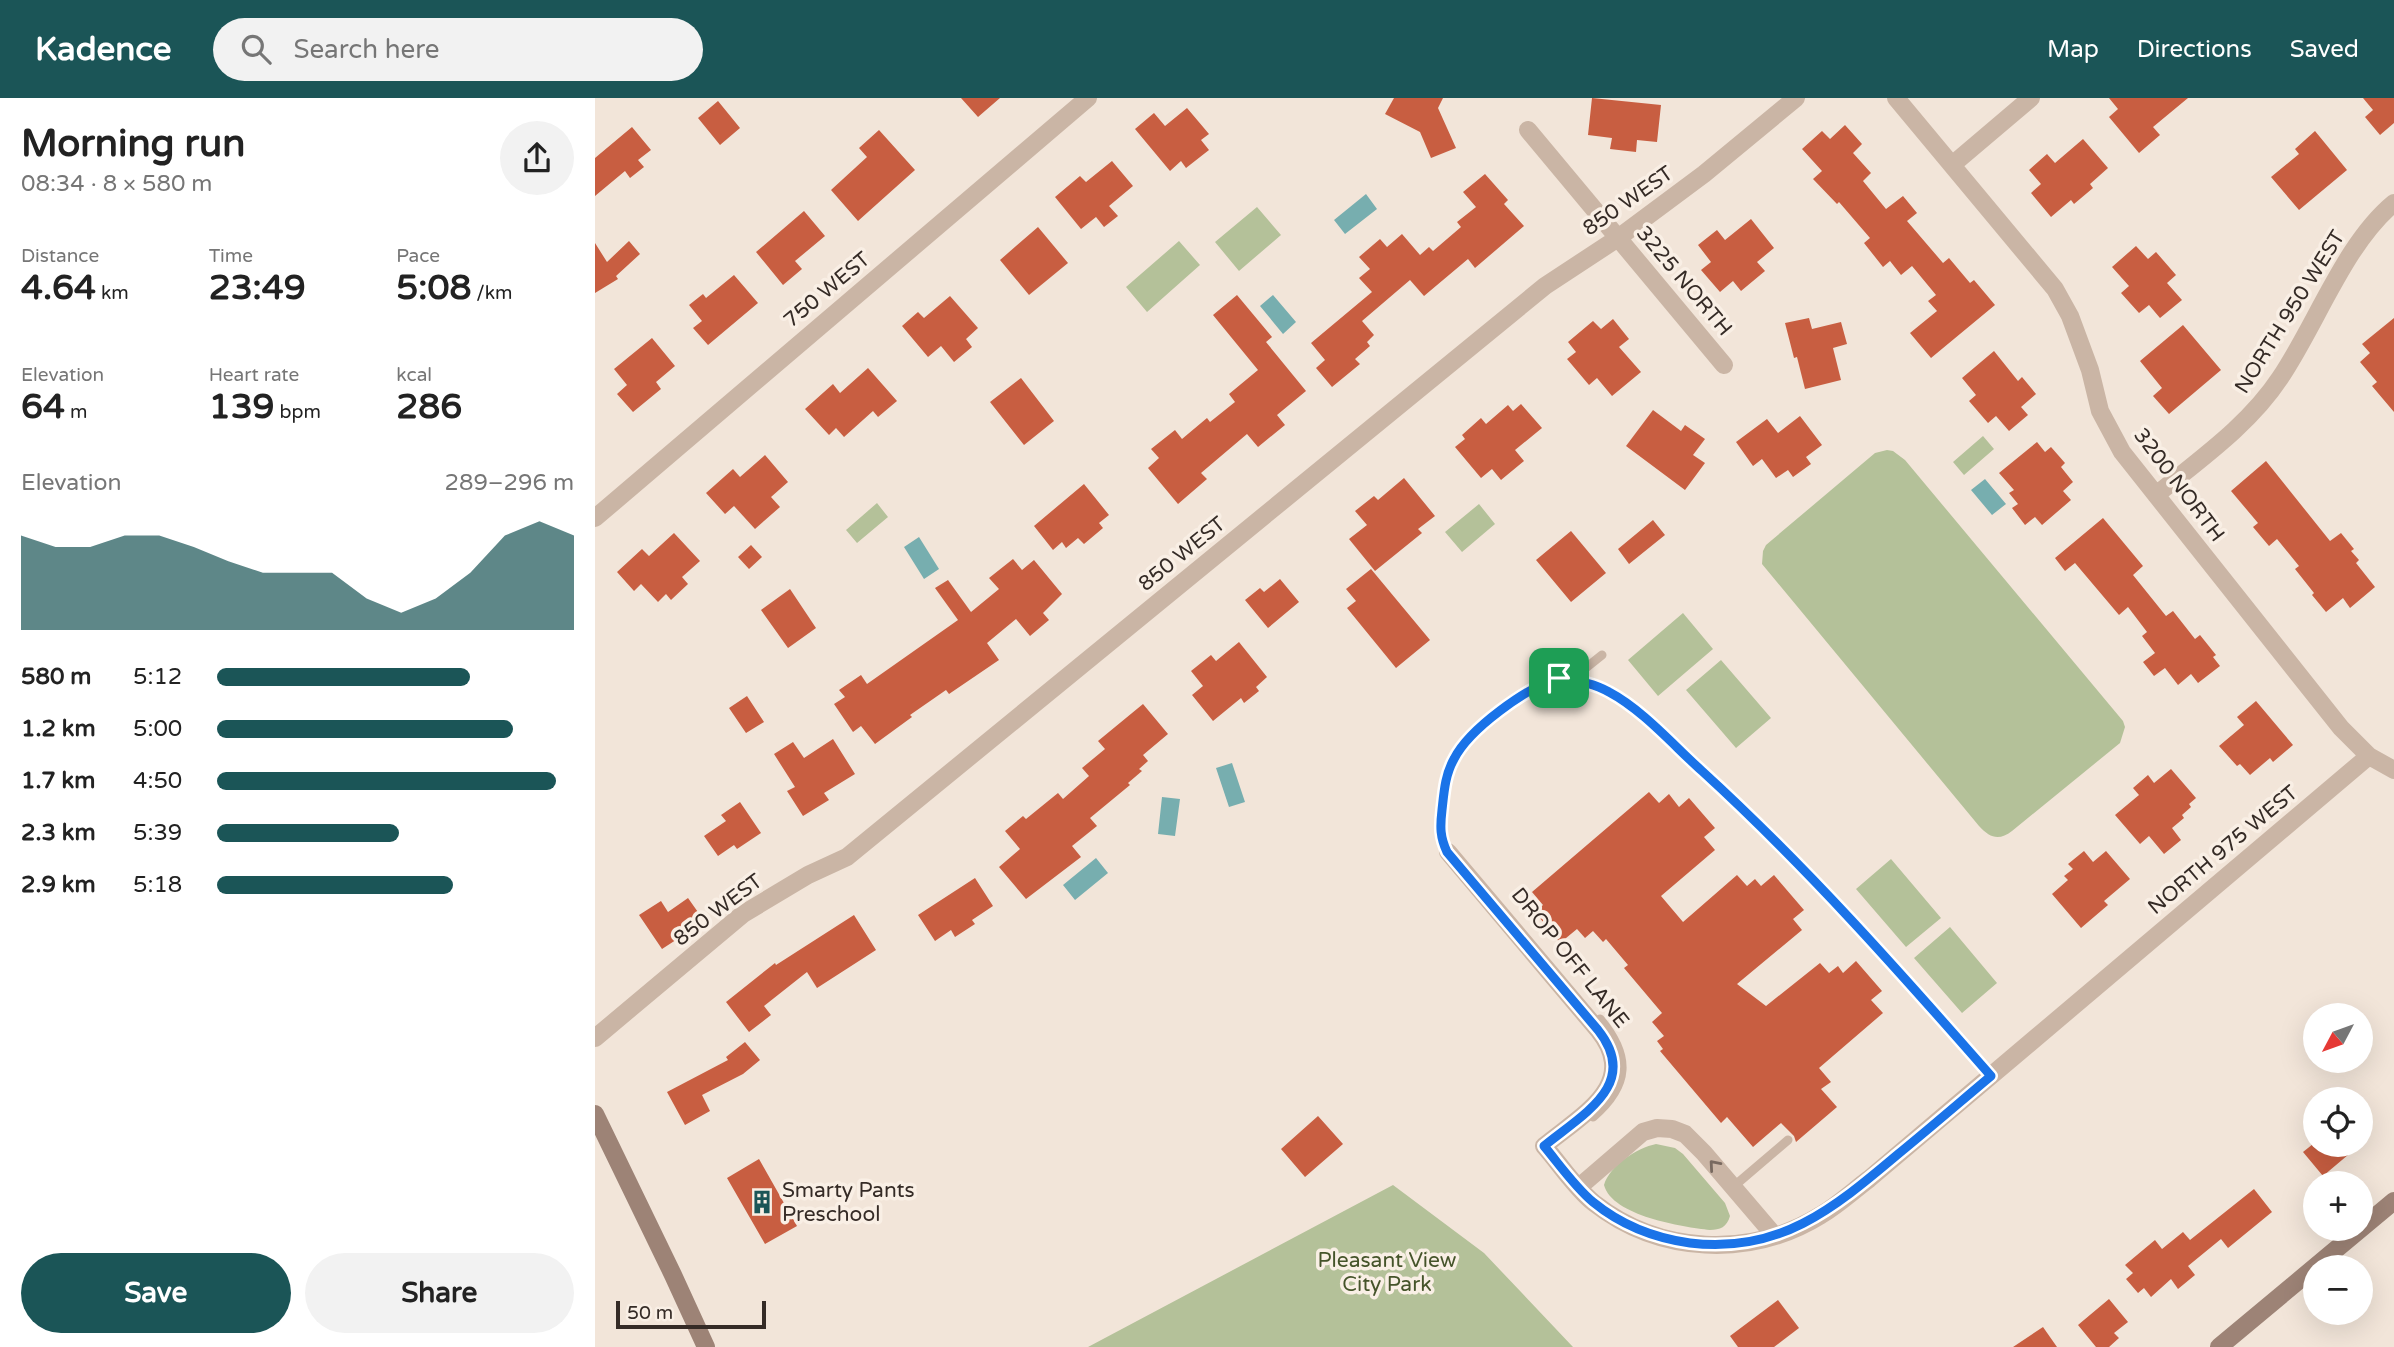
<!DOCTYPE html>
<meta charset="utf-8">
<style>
body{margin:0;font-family:"Varela Round",sans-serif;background:#f2f2f2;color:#222;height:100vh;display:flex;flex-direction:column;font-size:26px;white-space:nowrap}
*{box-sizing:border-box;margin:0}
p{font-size:23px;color:#767676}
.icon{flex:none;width:38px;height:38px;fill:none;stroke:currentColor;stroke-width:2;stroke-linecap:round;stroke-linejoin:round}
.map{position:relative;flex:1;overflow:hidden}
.drawer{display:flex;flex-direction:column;background:#fff;width:595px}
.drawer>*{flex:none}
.needle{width:46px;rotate:229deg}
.fabs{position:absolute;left:1708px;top:905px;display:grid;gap:14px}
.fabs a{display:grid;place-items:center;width:70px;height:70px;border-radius:50%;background:#fff;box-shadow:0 7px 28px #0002;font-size:35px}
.scale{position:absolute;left:21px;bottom:18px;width:150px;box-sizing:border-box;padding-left:7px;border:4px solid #352b26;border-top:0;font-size:19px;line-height:24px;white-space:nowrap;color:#352b26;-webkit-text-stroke:5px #f9efe5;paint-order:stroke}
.pin{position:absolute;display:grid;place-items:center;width:60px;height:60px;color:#fff;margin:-30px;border-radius:14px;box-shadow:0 4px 10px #0006}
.round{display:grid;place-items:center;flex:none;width:74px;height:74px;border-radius:37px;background:#f2f2f2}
.head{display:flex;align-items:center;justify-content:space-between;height:119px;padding:0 21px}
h1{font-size:38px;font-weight:700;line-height:52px}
.metrics{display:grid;grid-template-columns:repeat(3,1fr);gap:10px;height:119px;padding:7px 21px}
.metrics div{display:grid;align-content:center}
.metrics b{font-size:35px;font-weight:700}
.metrics small{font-size:19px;font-weight:400}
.metrics p{font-size:19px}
.chart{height:196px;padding:14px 21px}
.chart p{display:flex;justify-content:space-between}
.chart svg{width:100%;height:126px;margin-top:7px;fill:#1b5557;opacity:.7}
.primary-button{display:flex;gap:14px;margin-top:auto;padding:14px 21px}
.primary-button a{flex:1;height:80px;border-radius:42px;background:#1b5557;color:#fff;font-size:28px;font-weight:700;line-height:80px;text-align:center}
.primary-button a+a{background:#f2f2f2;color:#222}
ul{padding:0 21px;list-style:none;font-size:23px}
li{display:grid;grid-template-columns:112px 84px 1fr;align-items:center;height:52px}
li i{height:18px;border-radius:9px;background:#1b5557}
header{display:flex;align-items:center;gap:42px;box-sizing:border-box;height:98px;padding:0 35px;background:#1b5557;color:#fff}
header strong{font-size:33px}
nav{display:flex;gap:38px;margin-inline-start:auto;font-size:24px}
.search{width:490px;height:63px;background:#f2f2f2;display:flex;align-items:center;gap:18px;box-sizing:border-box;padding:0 24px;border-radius:38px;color:#767676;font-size:26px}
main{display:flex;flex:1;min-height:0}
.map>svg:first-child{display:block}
</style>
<header>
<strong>Kadence</strong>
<div class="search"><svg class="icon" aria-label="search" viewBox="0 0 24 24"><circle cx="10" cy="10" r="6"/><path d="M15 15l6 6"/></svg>Search here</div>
<nav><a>Map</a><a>Directions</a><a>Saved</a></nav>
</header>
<main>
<section class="drawer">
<div class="head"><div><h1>Morning run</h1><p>08:34 · 8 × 580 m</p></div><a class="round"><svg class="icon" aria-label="share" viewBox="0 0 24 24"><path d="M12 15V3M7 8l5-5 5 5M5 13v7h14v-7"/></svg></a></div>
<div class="metrics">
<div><p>Distance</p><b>4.64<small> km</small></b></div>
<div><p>Time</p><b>23:49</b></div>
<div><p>Pace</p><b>5:08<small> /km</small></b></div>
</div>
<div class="metrics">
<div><p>Elevation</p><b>64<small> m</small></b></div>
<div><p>Heart rate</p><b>139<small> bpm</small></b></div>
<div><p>kcal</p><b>286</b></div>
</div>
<div class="chart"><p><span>Elevation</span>289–296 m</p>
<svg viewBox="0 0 160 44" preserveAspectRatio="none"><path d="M0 44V11L10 15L20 15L30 11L40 11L50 15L60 20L70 24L80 24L90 24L100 33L110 38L120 33L130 24L140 11L150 6L160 11V44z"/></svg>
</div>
<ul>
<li><b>580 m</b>5:12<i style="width:71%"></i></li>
<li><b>1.2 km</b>5:00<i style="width:83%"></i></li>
<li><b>1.7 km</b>4:50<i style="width:95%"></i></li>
<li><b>2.3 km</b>5:39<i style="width:51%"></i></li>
<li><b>2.9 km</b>5:18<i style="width:66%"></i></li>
</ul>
<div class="primary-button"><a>Save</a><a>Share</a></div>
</section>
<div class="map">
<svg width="1799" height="1249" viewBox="0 0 1799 1249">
<rect width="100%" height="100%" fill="#f2e5d9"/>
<!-- green -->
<path fill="#b4c199" d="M 662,109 L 686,137 L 644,173 L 620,144 Z
M 584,143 L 605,167 L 552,214 L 531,189 Z
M 1388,338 L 1399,351 L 1369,377 L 1358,364 Z
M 1292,352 L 1298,353 L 1310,362 L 1528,623 L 1530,629 L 1525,645 L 1417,733 C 1404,743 1395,740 1384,728 L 1167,466 L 1168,453 L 1171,447 L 1280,355 Z
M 282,405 L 293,419 L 262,445 L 251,432 Z
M 884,406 L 900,426 L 867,454 L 850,434 Z
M 1088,515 L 1118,551 L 1063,598 L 1033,562 Z
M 1126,562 L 1176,620 L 1141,650 L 1091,592 Z
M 1296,761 L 1346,820 L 1311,849 L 1261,791 Z
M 1355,829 L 1402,885 L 1367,915 L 1319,860 Z
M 1061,1046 L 1080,1050 L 1088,1056 L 1130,1105 L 1135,1118 C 1132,1129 1125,1132 1115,1132 C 1088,1129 1017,1118 1009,1087 C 1015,1067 1042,1050 1061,1046 Z
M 798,1087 L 889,1155 L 978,1249 L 493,1249 Z"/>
<!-- water -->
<path fill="#77aeaf" d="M 771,96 L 782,111 L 750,136 L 739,122 Z
M 678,197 L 701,224 L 688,236 L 665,208 Z
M 1390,381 L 1411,406 L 1397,417 L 1376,392 Z
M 324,439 L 344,471 L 329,481 L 309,449 Z
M 637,665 L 650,704 L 634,709 L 621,670 Z
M 567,699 L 585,701 L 580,738 L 563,736 Z
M 501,760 L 513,775 L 480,802 L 468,787 Z"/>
<!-- building -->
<path fill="#c85e41" d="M 366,0 L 405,0 L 383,19 Z
M 799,0 L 848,0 L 843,10 L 861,50 L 836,60 L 825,34 L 790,16 Z
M 997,0 L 1066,7 L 1062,44 L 1042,42 L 1041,54 L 1015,51 L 1017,40 L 993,37 Z
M 1514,0 L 1593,0 L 1558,29 L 1565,37 L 1544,55 L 1514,19 L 1523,11 Z
M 1768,0 L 1799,0 L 1799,25 L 1785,37 L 1770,19 L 1778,12 Z
M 123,3 L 145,30 L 125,47 L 103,20 Z
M 592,10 L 614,36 L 606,42 L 614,52 L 591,70 L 586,63 L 575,73 L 540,31 L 559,15 L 570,28 Z
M 1250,27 L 1267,46 L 1258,55 L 1276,75 L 1268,83 L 1291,111 L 1308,98 L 1322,115 L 1312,123 L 1348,165 L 1354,160 L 1375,185 L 1379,182 L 1400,207 L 1336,260 L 1315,235 L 1342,213 L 1333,203 L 1341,197 L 1317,168 L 1306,177 L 1295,163 L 1288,169 L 1269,145 L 1275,140 L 1244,104 L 1242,106 L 1218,81 L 1227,73 L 1207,51 L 1227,33 L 1235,41 Z
M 37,29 L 56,52 L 43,62 L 49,69 L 35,80 L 30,73 L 0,98 L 0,60 Z
M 284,32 L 320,72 L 263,123 L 236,92 L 272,59 L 264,50 Z
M 1720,33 L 1752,72 L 1704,112 L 1676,79 L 1704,56 L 1700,51 Z
M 1488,41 L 1513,70 L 1495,86 L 1498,90 L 1479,106 L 1476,102 L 1456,119 L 1436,95 L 1446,86 L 1434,72 L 1452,56 L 1460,65 Z
M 517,63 L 538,88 L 514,108 L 523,118 L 509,129 L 501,119 L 486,131 L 460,99 L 485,78 L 491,84 Z
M 890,76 L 913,102 L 909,106 L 929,128 L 880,170 L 873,161 L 829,198 L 815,182 L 767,223 L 779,237 L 772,244 L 775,248 L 760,261 L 765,266 L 737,289 L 721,270 L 730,262 L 716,245 L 777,194 L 764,180 L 775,171 L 764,159 L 785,141 L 792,149 L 807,136 L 825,157 L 834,149 L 838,153 L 866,129 L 862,124 L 881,109 L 868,94 Z
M 209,113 L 230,138 L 200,163 L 207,171 L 188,187 L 161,154 Z
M 1156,121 L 1179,150 L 1162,164 L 1170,173 L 1146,193 L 1138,183 L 1125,194 L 1106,172 L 1116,164 L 1103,147 L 1122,132 L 1130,142 Z
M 443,129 L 473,165 L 434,197 L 405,162 Z
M 34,143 L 45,156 L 21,178 L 23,181 L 0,195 L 0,145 L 12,164 Z
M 1541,148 L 1553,161 L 1561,154 L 1581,177 L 1572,185 L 1587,202 L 1565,220 L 1554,207 L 1544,215 L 1526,195 L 1534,188 L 1517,169 Z
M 139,177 L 163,205 L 113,247 L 98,230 L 107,223 L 94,207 L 108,196 L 111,200 Z
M 642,197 L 677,239 L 671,244 L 711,293 L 682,317 L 690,327 L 663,349 L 652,336 L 606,375 L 612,381 L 583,406 L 553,370 L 564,360 L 556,351 L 580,332 L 587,341 L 612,320 L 615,324 L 640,304 L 634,296 L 663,272 L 618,217 Z
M 355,198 L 383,230 L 371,241 L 377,249 L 359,264 L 346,248 L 333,259 L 307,228 L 323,214 L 329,220 Z
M 1214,220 L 1217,231 L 1246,224 L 1252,246 L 1238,250 L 1246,282 L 1210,291 L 1202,259 L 1199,260 L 1190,225 Z
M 1799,220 L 1799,314 L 1777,288 L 1782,284 L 1765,264 L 1775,255 L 1767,246 Z
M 1018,221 L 1034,241 L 1024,249 L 1046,274 L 1017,298 L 1002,280 L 994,287 L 972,261 L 981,254 L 973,244 L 998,223 L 1006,231 Z
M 1588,227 L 1626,272 L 1574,316 L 1558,298 L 1567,290 L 1545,263 Z
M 57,240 L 80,268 L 61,284 L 66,291 L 38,314 L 22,296 L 32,287 L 19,271 Z
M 1399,253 L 1423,283 L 1427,279 L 1441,296 L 1426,309 L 1433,317 L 1414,333 L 1401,318 L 1393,325 L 1374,303 L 1381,297 L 1367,280 Z
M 273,270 L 302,303 L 283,319 L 278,313 L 249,339 L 241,330 L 234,337 L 210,311 L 238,286 L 245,295 Z
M 426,280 L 459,323 L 429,347 L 395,304 Z
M 926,306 L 947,330 L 920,352 L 929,363 L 906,382 L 897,371 L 886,380 L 860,349 L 870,341 L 867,337 L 886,320 L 891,326 L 913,307 L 918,313 Z
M 1058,312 L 1086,333 L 1090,327 L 1110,341 L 1098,357 L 1110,365 L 1090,392 L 1031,348 Z
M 1205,318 L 1227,347 L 1211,359 L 1216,366 L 1198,379 L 1193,372 L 1181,380 L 1167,361 L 1158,368 L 1141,344 L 1172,321 L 1183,335 Z
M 1442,344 L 1450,354 L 1456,349 L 1470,365 L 1466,369 L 1478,384 L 1468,393 L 1476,402 L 1447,427 L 1440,419 L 1430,427 L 1417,410 L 1423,406 L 1414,395 L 1419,392 L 1404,375 Z
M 170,357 L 193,384 L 176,399 L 185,409 L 160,431 L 139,408 L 130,416 L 111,395 L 138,371 L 145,379 Z
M 1671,363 L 1735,443 L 1746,435 L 1759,451 L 1756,453 L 1764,462 L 1761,465 L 1780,489 L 1755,510 L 1748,500 L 1731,514 L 1717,497 L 1719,495 L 1700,471 L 1704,468 L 1682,441 L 1674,448 L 1658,429 L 1663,425 L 1636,393 Z
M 809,380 L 840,418 L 823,431 L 827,435 L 780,473 L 754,441 L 772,427 L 760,413 L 779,398 L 783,402 Z
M 489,386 L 514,417 L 504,425 L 508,430 L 489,446 L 483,440 L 471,450 L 467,444 L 458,452 L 439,428 Z
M 1508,420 L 1548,468 L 1538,477 L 1571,518 L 1578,513 L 1600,541 L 1605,537 L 1621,557 L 1618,559 L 1625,568 L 1603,585 L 1596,576 L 1583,587 L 1570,570 L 1559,578 L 1548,564 L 1560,555 L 1547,538 L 1552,534 L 1533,509 L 1524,517 L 1480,465 L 1470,473 L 1460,460 Z
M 1058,422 L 1070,437 L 1034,466 L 1023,451 Z
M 976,433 L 1011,475 L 976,504 L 941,462 Z
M 79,435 L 105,463 L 87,479 L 93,486 L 76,502 L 71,496 L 63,504 L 46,486 L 39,493 L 22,474 L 47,451 L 54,458 Z
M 156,447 L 167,459 L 154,471 L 143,459 Z
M 418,461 L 427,472 L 439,462 L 467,496 L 448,515 L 454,522 L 435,538 L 421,521 L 392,545 L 404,562 L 354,596 L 351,592 L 315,617 L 317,619 L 280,646 L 266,628 L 258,634 L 239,606 L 250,599 L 244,592 L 266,577 L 272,586 L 363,522 L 340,490 L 353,482 L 376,514 L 404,491 L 394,480 Z
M 776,471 L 835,542 L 801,570 L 752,510 L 761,503 L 751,491 Z
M 685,481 L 704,504 L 673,530 L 650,502 L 665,490 L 669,494 Z
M 195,491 L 221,530 L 193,550 L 166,512 Z
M 644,544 L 672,579 L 661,589 L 664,593 L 649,605 L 646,600 L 618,623 L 597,597 L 608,588 L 596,573 L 616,557 L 621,563 Z
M 152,598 L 169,624 L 151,635 L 134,610 Z
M 1661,603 L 1698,647 L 1678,664 L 1675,660 L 1655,677 L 1645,666 L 1642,668 L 1624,648 L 1649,627 L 1642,619 Z
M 548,606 L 573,636 L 548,657 L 553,663 L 544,671 L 547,673 L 533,685 L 535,687 L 495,720 L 502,728 L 477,748 L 486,759 L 431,801 L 404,769 L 425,751 L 410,733 L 428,718 L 431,721 L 463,695 L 468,701 L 494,678 L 487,670 L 510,651 L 503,643 Z
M 238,641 L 260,676 L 229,695 L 234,702 L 208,718 L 192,693 L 200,689 L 179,656 L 198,644 L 209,660 Z
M 1576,671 L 1601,700 L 1594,706 L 1596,709 L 1587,717 L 1589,720 L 1577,730 L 1586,742 L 1569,756 L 1554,738 L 1545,746 L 1520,717 L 1544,697 L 1538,690 L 1553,677 L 1559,685 Z
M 1054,694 L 1064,705 L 1074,696 L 1084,709 L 1094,700 L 1120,730 L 1109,739 L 1120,752 L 1066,798 L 1088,824 L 1142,777 L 1152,788 L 1160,781 L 1166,788 L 1179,777 L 1209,812 L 1198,821 L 1207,832 L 1142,886 L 1171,908 L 1225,865 L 1234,875 L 1243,868 L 1248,875 L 1261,863 L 1287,893 L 1276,902 L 1288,915 L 1224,970 L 1236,984 L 1226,991 L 1242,1009 L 1201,1044 L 1199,1038 L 1186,1025 L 1158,1049 L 1132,1019 L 1126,1025 L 1065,953 L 1068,951 L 1062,943 L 1069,938 L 1057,924 L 1067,915 L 1029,870 L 1033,867 L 1011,841 L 1008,844 L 998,833 L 990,840 L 982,831 L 965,845 L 940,814 L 948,807 L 937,794 Z
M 145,704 L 166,735 L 142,751 L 139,747 L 123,758 L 109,738 L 131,723 L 126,717 Z
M 1489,753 L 1498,764 L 1511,753 L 1535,781 L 1509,803 L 1513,807 L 1486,830 L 1457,796 L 1473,782 L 1469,778 L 1478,771 L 1473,766 Z
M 380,780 L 398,808 L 377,822 L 380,826 L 360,839 L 356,832 L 340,843 L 323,817 Z
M 93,800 L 105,817 L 83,832 L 87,838 L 67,851 L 44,817 L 66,803 L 73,814 Z
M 259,817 L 281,852 L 222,890 L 212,874 L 169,908 L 176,917 L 154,934 L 131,904 L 180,865 L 181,867 Z
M 150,944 L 165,962 L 148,976 L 107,997 L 115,1013 L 90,1027 L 72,994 L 133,962 L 131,959 Z
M 723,1018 L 748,1046 L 710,1079 L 686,1051 Z
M 1718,1046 L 1766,1046 L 1728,1078 L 1708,1054 Z
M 164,1061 L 202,1128 L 170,1146 L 132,1080 Z
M 1659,1091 L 1677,1114 L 1633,1150 L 1626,1141 L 1593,1168 L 1600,1177 L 1583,1191 L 1576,1181 L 1556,1199 L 1549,1190 L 1543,1195 L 1531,1181 L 1538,1175 L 1530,1167 L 1560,1142 L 1567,1151 L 1588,1134 L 1595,1142 Z
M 1514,1201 L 1533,1224 L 1519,1235 L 1524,1240 L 1514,1249 L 1501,1249 L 1483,1227 Z
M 1183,1202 L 1204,1230 L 1179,1249 L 1143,1249 L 1135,1238 Z
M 1448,1229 L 1462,1249 L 1418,1249 Z"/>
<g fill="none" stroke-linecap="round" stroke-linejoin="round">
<!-- lane -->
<path stroke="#cab5a5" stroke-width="9" d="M 977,581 L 1007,557
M 853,754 C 838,732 847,681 860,658 C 875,634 937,582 965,581 C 988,579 1010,590 1029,603 C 1057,622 1086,654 1112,678 C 1214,771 1305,874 1396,978
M 998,1019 C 1035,987 1036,958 1005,921
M 1138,1089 L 1193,1042"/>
<!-- street -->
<path stroke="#cab5a5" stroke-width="18" d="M 1301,0 L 1460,191 L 1475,218 L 1495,272 L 1505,313 L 1527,354 L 1746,630 L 1774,658 L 1799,672
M 933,32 L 1129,267
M 1357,67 L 1436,0
M 1561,397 C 1605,361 1654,327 1685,280 C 1721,227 1750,145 1799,105
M 0,420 L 493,0
M 853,754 L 1003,932 C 1046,986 988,1016 949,1048 C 965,1066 980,1090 999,1105 C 1064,1156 1155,1161 1226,1117 C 1243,1107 1258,1093 1274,1081 L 1774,658
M 0,940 L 148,816 L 213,777 L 252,759 L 950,188 L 1023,140 L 1109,76 L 1201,0
M 984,1089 L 1048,1034 L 1062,1030 L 1077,1031 L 1090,1036 L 1109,1055 L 1179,1137"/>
<!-- secondary -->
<path stroke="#9d8376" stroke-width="18" d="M 0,1016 L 78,1177 L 111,1249
M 1624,1249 L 1799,1103"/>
</g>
<!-- one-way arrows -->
<defs><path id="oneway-chevron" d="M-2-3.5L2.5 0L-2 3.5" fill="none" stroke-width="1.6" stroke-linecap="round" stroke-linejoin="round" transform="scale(1.75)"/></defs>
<use stroke="#78695f" href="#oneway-chevron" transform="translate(1119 1067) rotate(-131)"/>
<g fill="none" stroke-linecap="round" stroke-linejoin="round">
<!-- route casing -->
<g stroke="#fff" stroke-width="14">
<path id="route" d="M 964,580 C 982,582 998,585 1014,594 C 1048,612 1079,648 1107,673 C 1211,768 1303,872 1396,978 C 1365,1004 1334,1031 1302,1057 C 1238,1111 1184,1156 1095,1145 C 1059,1140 1026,1127 998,1104 C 980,1089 964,1066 949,1048 C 988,1016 1046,986 1003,932 L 852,754 C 845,739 845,729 847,712 C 849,694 850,677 859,661 C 874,631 932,589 964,580 Z"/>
</g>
<!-- route -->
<use href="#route" stroke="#1a73e8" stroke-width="9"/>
</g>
<!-- icons -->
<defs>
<g id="building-bare" transform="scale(1.89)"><path d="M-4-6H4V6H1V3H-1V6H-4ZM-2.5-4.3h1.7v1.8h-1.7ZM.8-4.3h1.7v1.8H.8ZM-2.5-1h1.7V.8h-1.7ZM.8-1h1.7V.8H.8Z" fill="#1b5557" stroke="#f9efe5" stroke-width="2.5" paint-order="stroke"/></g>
</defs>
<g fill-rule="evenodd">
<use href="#building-bare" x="167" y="1104"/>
</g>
<g text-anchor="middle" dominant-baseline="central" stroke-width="7" stroke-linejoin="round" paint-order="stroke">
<!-- street labels -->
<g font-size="21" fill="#352b26" stroke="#f9efe5">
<text transform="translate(1033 103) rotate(-35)">850 WEST</text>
<text transform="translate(1089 183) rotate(50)">3225 NORTH</text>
<text transform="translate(232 192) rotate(-40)">750 WEST</text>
<text transform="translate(1695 214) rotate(-58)">NORTH 950 WEST</text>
<text transform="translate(1584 387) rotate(53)">3200 NORTH</text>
<text transform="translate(587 456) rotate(-39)">850 WEST</text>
<text transform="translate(1628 752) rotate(-40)">NORTH 975 WEST</text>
<text transform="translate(123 812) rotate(-37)">850 WEST</text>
<text transform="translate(975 860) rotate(51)">DROP OFF LANE</text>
</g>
<!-- poi labels -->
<g font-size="21" fill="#352b26" stroke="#f9efe5" text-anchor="start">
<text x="187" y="1092">Smarty Pants<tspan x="187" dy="24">Preschool</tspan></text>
</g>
<!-- park labels -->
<g font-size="21" fill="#45542a" stroke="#f9efe5">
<text x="792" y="1162">Pleasant View<tspan x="792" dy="24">City Park</tspan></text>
</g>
</g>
</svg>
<div class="fabs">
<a><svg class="needle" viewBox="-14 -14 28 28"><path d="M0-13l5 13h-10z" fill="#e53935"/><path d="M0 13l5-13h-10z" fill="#767676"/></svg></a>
<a><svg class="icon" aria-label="locate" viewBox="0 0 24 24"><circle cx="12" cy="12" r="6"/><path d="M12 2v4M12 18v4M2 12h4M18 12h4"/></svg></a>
<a>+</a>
<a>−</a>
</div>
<div class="scale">50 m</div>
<div class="pin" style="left:964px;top:580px;background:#1e9e55"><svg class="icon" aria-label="arrive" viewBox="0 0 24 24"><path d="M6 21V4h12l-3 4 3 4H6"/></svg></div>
</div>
</main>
